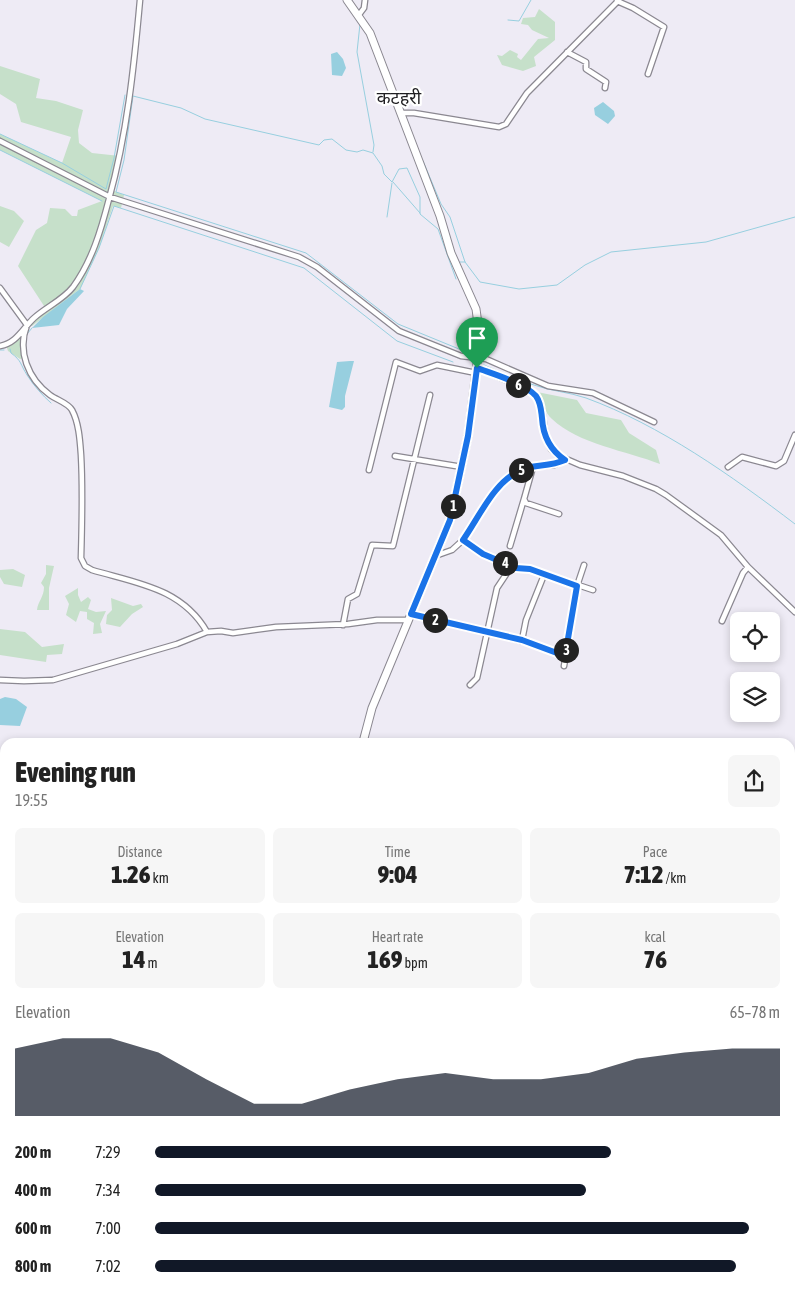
<!DOCTYPE html>
<meta charset="utf-8">
<style>
body{margin:0;font-family:"Asap Condensed","Noto Sans Devanagari",sans-serif;background:#f6f6f6;color:#222;height:100vh;display:flex;flex-direction:column;font-size:19px;white-space:nowrap}
*{box-sizing:border-box;margin:0}
p{font-size:16px;color:#767676}
.icon{flex:none;width:28px;height:28px;fill:none;stroke:currentColor;stroke-width:2;stroke-linecap:round;stroke-linejoin:round}
.map{position:relative;flex:1;overflow:hidden}
.panel{position:absolute;left:0px;top:738px;width:795px;height:556px;display:flex;flex-direction:column;background:#fff;border-radius:15px 15px 0 0;box-shadow:0 2px 8px #0003}
.panel>*{flex:none}
.tools{position:absolute;left:730px;top:612px;display:grid;gap:10px}
.tools a{display:grid;place-items:center;width:50px;height:50px;border-radius:8px;background:#fff;box-shadow:0 2px 8px #0003;font-size:25px}
.pin{position:absolute;display:grid;place-items:center;width:42px;height:42px;color:#fff;margin:-51px -21px;border-radius:50% 50% 50% 0;rotate:-45deg;box-shadow:0 0 5px #0007}
.pin .icon{rotate:45deg}
.km{position:absolute;width:25px;height:25px;margin:-12px;border-radius:50%;background:#222;color:#fff;font-size:14px;line-height:25px;text-align:center}
.round{display:grid;place-items:center;flex:none;width:52px;height:52px;border-radius:8px;background:#f6f6f6}
.summary{display:flex;align-items:center;justify-content:space-between;height:85px;padding:0 15px}
h1{font-size:28px;font-weight:800;line-height:38px}
.stats{display:grid;grid-template-columns:repeat(3,1fr);gap:8px;height:85px;padding:5px 15px}
.stats div{display:grid;align-content:center;border-radius:8px;background:#f6f6f6;text-align:center}
.stats b{font-size:25px;font-weight:800}
.stats small{font-size:14px;font-weight:400}
.stats p{font-size:14px}
.chart{height:140px;padding:10px 15px}
.chart p{display:flex;justify-content:space-between}
.chart svg{width:100%;height:90px;margin-top:5px;fill:#111827;opacity:.7}
ul{padding:0 15px;list-style:none;font-size:16px}
li{display:grid;grid-template-columns:80px 60px 1fr;align-items:center;height:38px}
li i{height:12px;border-radius:6px;background:#111827}
.map>svg:first-child{display:block}
</style>
<div class="map">
<svg width="795" height="1293" viewBox="0 0 795 1293">
<rect width="100%" height="100%" fill="#eeebf5"/>
<!-- green -->
<path fill="#c6e0ca" d="M 539,9 L 555,22 L 555,40 L 534,57 L 536,66 L 523,71 L 502,65 L 497,55 L 502,56 L 510,50 L 518,54 L 517,57 L 521,60 L 538,39 L 549,38 L 532,30 L 528,25 L 521,24 L 523,18 L 535,17 Z
M 0,66 L 40,79 L 36,98 L 56,101 L 83,110 L 78,130 L 79,143 L 92,153 L 120,156 L 112,190 L 124,195 L 121,208 L 113,206 L 99,248 L 80,289 L 32,326 L 27,325 L 22,340 L 24,358 L 20,359 L 8,351 L 6,345 C 19,339 33,319 46,309 L 18,266 L 36,230 L 47,223 L 50,208 L 65,209 L 72,216 L 77,216 L 78,210 L 102,201 L 0,150 L 0,134 L 62,163 L 71,137 L 21,122 L 16,104 L 0,94 Z
M 0,206 L 14,211 L 24,221 L 9,247 L 0,242 Z
M 537,392 L 577,400 L 586,413 L 621,420 L 629,433 L 656,450 L 660,464 C 627,451 578,444 552,419 C 545,413 541,400 537,392 Z
M 46,565 L 54,566 L 49,588 L 49,610 L 37,610 C 38,601 44,597 44,587 L 41,583 L 46,574 Z
M 13,569 L 25,575 L 22,587 L 4,584 L 0,577 L 0,570 Z
M 78,588 L 78,595 L 81,602 L 88,597 L 91,600 L 88,609 L 96,612 L 106,611 L 100,624 L 102,633 L 93,634 L 94,623 L 87,619 L 87,612 L 80,611 L 76,622 L 66,615 L 69,604 L 65,596 Z
M 111,598 L 133,606 L 141,604 L 143,607 L 132,614 L 120,627 L 106,624 L 107,615 L 112,610 Z
M 0,629 L 25,632 L 42,647 L 64,644 L 62,654 L 47,655 L 46,662 L 0,655 Z"/>
<!-- water -->
<path fill="#97cfdf" d="M 337,52 L 343,59 L 346,68 L 342,76 L 332,75 L 331,54 Z
M 603,102 L 614,111 L 615,116 L 608,124 L 595,115 L 594,108 Z
M 80,289 L 84,291 L 67,309 L 59,325 L 32,328 L 43,317 Z
M 350,361 L 354,361 L 345,396 L 345,407 L 342,410 L 329,407 L 337,362 Z
M 5,697 L 16,699 L 27,707 L 20,726 L 0,725 L 0,699 Z"/>
<g fill="none" stroke-linecap="round" stroke-linejoin="round">
<!-- stream -->
<path stroke="#97cfdf" stroke-width="1" d="M 508,20 L 519,21 L 531,0
M 360,24 L 357,52 L 374,145 L 373,152
M 0,134 L 62,163 L 106,189 L 114,158 L 125,95
M 0,150 L 102,201
M 423,161 L 441,204 L 450,217 L 465,262 L 480,282 L 519,289 L 557,285 L 585,265 L 611,252 L 706,242 L 795,217
M 393,182 L 420,213
M 387,217 L 392,183
M 460,262 L 465,262
M 456,279 L 438,229 L 420,214 L 420,197 L 407,168 L 399,169 L 392,182 L 384,174 L 382,166 L 373,153 L 363,150 L 357,152 L 346,150 L 332,139 L 324,140 L 319,145 L 205,119 L 181,108 L 133,96 L 124,160 L 116,192 L 306,253 L 398,324 L 459,349
M 80,289 L 99,248 L 114,206 L 304,268 L 397,341 L 453,362
M 27,334 L 32,328
M 10,349 L 11,353 C 22,361 20,364 27,375 C 34,386 42,395 51,403
M 0,350 L 4,350
M 484,365 C 500,372 517,380 534,385 C 550,391 569,392 586,398 C 660,425 732,476 795,524
M 33,373 L 40,382"/>
<!-- street casing -->
<g stroke="#8b8891" stroke-width="7">
<path id="street" d="M 617,1 L 633,8 L 664,27 L 648,74
M 358,16 L 364,8 L 365,0
M 567,52 L 586,62 L 586,69 L 606,82 L 605,88
M 401,113 L 414,113 L 499,127 L 506,124 L 527,93 L 619,0
M 0,141 L 110,197 L 299,257 L 317,267 L 399,331 L 461,356 L 486,359 L 548,386 L 593,393 L 654,422
M 0,288 L 27,325 C 17,351 28,379 50,395 C 57,400 68,403 72,410 C 79,423 80,441 81,455 C 83,490 82,523 81,558 L 85,566 L 92,570 C 136,583 182,588 207,632
M 0,346 C 17,343 23,328 34,318 C 46,307 63,300 73,287 C 92,261 101,230 109,199 C 127,134 134,67 140,0
M 477,368 L 529,390 L 536,396 L 542,409 L 546,438 L 551,449 L 557,455 L 580,465 L 623,476 L 656,489 L 666,495 L 721,535 L 748,567 L 795,612
M 395,456 L 462,467
M 533,467 L 524,499 L 526,503 L 559,514
M 728,467 L 742,457 L 776,466 L 784,461 L 795,435
M 369,470 L 396,362 L 420,371 L 437,365 L 476,373
M 463,540 L 483,554 L 516,568 L 530,569 L 593,590
M 510,546 L 524,499
M 435,556 L 452,550 L 463,540 L 488,499 L 510,477 L 530,467 L 554,465 L 565,460
M 411,614 C 463,627 516,636 565,656
M 722,621 L 743,573 L 748,567
M 343,625 L 348,599 L 357,594 L 372,545 L 393,546 L 430,395
M 522,640 L 526,620 L 544,575
M 564,666 L 577,586 L 584,565
M 0,680 L 24,681 L 53,680 L 177,644 L 207,632 L 221,631 L 233,633 L 276,627 L 348,624 L 377,620 L 408,620
M 470,685 L 477,678 L 497,588 L 507,573 L 510,565
M 790,943 L 795,943
M 790,1142 L 795,1141
M 504,1293 L 507,1289"/>
</g>
<!-- primary casing -->
<g stroke="#8b8891" stroke-width="9">
<path id="primary" d="M 347,0 L 370,33 L 440,216 L 451,253 L 476,309 L 480,339 L 468,436 L 450,520 L 372,708 L 363,742
M 297,1293 L 299,1289"/>
</g>
<!-- street -->
<use href="#street" stroke="#fff" stroke-width="4.5"/>
<!-- primary -->
<use href="#primary" stroke="#fff" stroke-width="7"/>
</g>
<g fill="none" stroke-linecap="round" stroke-linejoin="round">
<!-- route casing -->
<g stroke="#fff" stroke-width="10">
<path id="route" d="M 477,368 C 493,374 524,383 536,396 C 541,403 541,410 542,418 C 543,436 550,450 565,460 C 549,467 537,464 523,469 C 494,481 480,516 463,540 L 483,554 L 516,568 L 530,569 L 577,586 L 565,656 L 522,640 L 411,614 L 450,520 L 468,436 Z"/>
</g>
<!-- route -->
<use href="#route" stroke="#1a73e8" stroke-width="6"/>
</g>
<g text-anchor="middle" dominant-baseline="central" stroke-width="4.5" stroke-linejoin="round" paint-order="stroke">
<!-- quarter labels -->
<g font-size="18" fill="#1f1e21" stroke="#fff">
<text x="399" y="97">कटहरी</text>
</g>
</g>
</svg>
<div class="tools">
<a><svg class="icon" aria-label="locate" viewBox="0 0 24 24"><circle cx="12" cy="12" r="6"/><path d="M12 2v4M12 18v4M2 12h4M18 12h4"/></svg></a>
<a><svg class="icon" aria-label="layers" viewBox="0 0 24 24"><path d="M12 4l9 5-9 5-9-5zM3 14l9 5 9-5"/></svg></a>
</div>
<div class="pin" style="left:477px;top:368px;background:#1e9e55"><svg class="icon" aria-label="arrive" viewBox="0 0 24 24"><path d="M6 21V4h12l-3 4 3 4H6"/></svg></div>
<b class="km" style="left:453px;top:506px">1</b>
<b class="km" style="left:435px;top:620px">2</b>
<b class="km" style="left:566px;top:650px">3</b>
<b class="km" style="left:505px;top:563px">4</b>
<b class="km" style="left:521px;top:470px">5</b>
<b class="km" style="left:518px;top:385px">6</b>
<section class="panel">
<div class="summary"><div><h1>Evening run</h1><p>19:55</p></div><a class="round"><svg class="icon" aria-label="share" viewBox="0 0 24 24"><path d="M12 15V3M7 8l5-5 5 5M5 13v7h14v-7"/></svg></a></div>
<div class="stats">
<div><p>Distance</p><b>1.26<small> km</small></b></div>
<div><p>Time</p><b>9:04</b></div>
<div><p>Pace</p><b>7:12<small> /km</small></b></div>
</div>
<div class="stats">
<div><p>Elevation</p><b>14<small> m</small></b></div>
<div><p>Heart rate</p><b>169<small> bpm</small></b></div>
<div><p>kcal</p><b>76</b></div>
</div>
<div class="chart"><p><span>Elevation</span>65–78 m</p>
<svg viewBox="0 0 160 44" preserveAspectRatio="none"><path d="M0 44V11L10 6L20 6L30 13L40 26L50 38L60 38L70 31L80 26L90 23L100 26L110 26L120 23L130 16L140 13L150 11L160 11V44z"/></svg>
</div>
<ul>
<li><b>200 m</b>7:29<i style="width:73%"></i></li>
<li><b>400 m</b>7:34<i style="width:69%"></i></li>
<li><b>600 m</b>7:00<i style="width:95%"></i></li>
<li><b>800 m</b>7:02<i style="width:93%"></i></li>
</ul>
</section>
</div>
